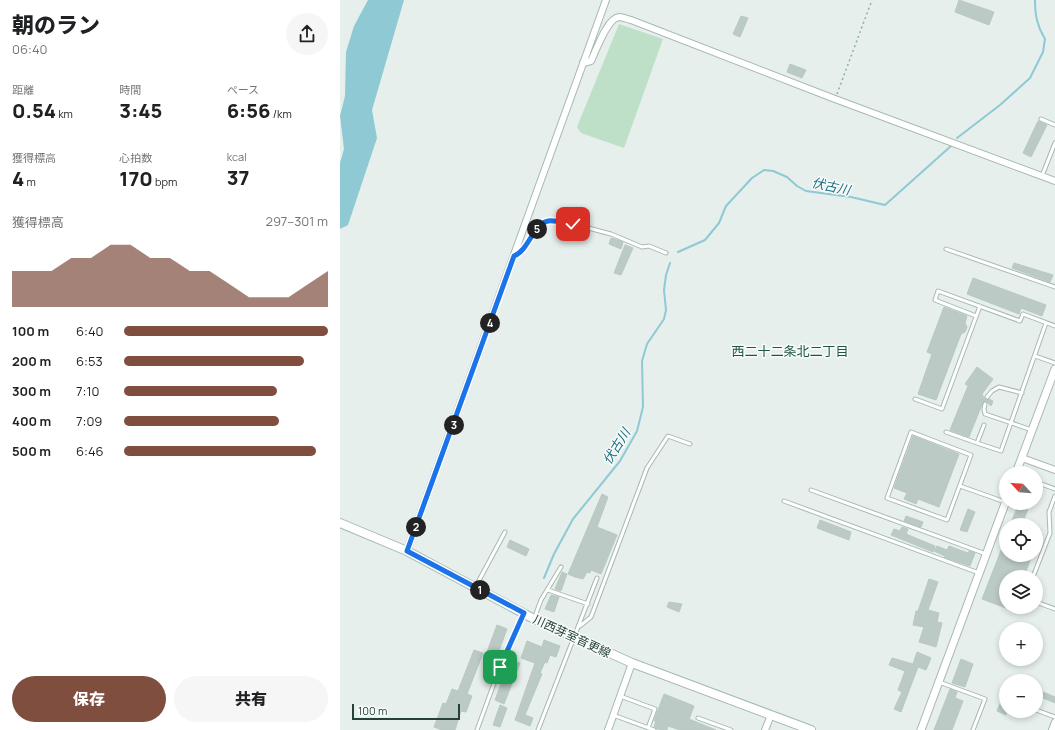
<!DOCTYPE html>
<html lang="ja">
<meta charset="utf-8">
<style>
body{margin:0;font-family:Manrope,"Noto Sans JP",sans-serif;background:#f6f6f6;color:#202124;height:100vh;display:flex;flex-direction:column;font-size:15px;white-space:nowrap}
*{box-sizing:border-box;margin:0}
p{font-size:13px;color:#757577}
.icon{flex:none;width:22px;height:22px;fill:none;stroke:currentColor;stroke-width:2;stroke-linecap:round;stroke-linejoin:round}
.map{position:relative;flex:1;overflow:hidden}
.drawer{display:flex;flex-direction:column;background:#fff;width:340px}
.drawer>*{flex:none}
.needle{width:26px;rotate:296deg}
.controls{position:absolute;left:659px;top:466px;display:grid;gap:8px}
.controls a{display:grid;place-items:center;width:44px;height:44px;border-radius:50%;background:#fff;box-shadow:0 2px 6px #0003;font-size:20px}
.scale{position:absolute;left:12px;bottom:10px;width:108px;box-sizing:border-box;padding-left:4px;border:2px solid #24423a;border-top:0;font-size:11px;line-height:14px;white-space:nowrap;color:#24423a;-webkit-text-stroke:3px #f7fbf9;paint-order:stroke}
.pin{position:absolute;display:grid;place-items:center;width:34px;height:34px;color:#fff;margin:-17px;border-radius:8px;box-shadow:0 2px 6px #0006}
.km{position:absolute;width:20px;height:20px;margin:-10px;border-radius:50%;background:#222;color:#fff;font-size:11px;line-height:20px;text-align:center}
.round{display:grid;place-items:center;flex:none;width:42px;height:42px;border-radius:21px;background:#f6f6f6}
.overview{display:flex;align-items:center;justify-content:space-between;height:68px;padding:0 12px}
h1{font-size:22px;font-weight:800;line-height:30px}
.figures{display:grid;grid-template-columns:repeat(3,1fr);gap:6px;height:68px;padding:4px 12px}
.figures div{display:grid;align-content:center}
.figures b{font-size:20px;font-weight:800}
.figures small{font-size:11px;font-weight:400}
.figures p{font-size:11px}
.chart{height:112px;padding:8px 12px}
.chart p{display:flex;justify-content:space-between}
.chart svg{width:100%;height:72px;margin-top:4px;fill:#7f4e3f;opacity:.7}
.cta{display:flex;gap:8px;margin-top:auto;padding:8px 12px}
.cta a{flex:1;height:46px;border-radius:24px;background:#7f4e3f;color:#fff;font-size:16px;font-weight:800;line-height:46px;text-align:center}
.cta a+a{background:#f6f6f6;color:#202124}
ul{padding:0 12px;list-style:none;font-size:13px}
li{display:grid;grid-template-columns:64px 48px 1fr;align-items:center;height:30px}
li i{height:10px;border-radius:5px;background:#7f4e3f}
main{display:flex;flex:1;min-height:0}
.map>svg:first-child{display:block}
</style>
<main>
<section class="drawer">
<div class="overview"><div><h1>朝のラン</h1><p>06:40</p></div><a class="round"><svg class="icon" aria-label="share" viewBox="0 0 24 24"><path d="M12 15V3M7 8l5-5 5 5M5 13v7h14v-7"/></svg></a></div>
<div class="figures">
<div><p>距離</p><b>0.54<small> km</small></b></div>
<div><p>時間</p><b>3:45</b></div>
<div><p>ペース</p><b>6:56<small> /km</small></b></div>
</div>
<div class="figures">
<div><p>獲得標高</p><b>4<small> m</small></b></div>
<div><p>心拍数</p><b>170<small> bpm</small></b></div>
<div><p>kcal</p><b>37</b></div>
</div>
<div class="chart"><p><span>獲得標高</span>297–301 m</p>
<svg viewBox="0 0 160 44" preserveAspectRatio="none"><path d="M0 44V22L10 22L20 22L30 14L40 14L50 6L60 6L70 14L80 14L90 22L100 22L110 30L120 38L130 38L140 38L150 30L160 22V44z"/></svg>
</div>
<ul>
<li><b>100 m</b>6:40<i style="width:100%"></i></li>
<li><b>200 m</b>6:53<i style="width:88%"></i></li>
<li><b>300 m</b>7:10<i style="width:75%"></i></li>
<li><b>400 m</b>7:09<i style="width:76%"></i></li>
<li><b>500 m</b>6:46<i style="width:94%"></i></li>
</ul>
<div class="cta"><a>保存</a><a>共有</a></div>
</section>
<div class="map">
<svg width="715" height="730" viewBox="0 0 715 730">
<rect width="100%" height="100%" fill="#e6efeb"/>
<!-- green -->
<path fill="#bfe0c8" d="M 279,24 L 323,39 L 284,148 L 241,133 L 237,127 Z"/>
<!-- water -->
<path fill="#8ec9d4" d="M 28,0 L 64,0 L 32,110 L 37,138 L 8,225 L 0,229 L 0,163 L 4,149 L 0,116 L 5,96 L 6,52 L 14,26 Z"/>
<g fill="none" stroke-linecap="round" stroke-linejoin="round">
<!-- stream -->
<path stroke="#8ec9d4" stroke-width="2" d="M 617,138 L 660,105 L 690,78 L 703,52 L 705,39 C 697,26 695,15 695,0
M 338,252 L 365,240 L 379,223 L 386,206 L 412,178 L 424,170 L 433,171 L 447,177 L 457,186 L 466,191 L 511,197 L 545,205 L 611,146
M 204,578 L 214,554 L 233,519 L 280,461 L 297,431 L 303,407 L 302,361 L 307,344 L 324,319 L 326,310 L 324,290 L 326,275 L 330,263"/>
</g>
<!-- building -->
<path fill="#bbcac4" stroke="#b8c9c2" d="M 619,0 L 654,12 L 649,25 L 615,12 Z
M 401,16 L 408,18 L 400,37 L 393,34 Z
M 450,64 L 466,70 L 462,78 L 447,72 Z
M 698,121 L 707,125 L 691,157 L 683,153 Z
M 271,238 L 283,242 L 281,249 L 269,244 Z
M 285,245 L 293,248 L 281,275 L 274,273 Z
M 674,263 L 713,275 L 710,282 L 672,268 Z
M 633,278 L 706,305 L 702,316 L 681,308 L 679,314 L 627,294 Z
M 604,307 L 627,316 L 625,323 L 627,327 L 625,332 L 621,334 L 596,400 L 578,394 L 592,354 L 587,352 Z
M 637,367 L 653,379 L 642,394 L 645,400 L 649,399 L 653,401 L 651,406 L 646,401 L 643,402 L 629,437 L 610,430 L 628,386 L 625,384 Z
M 573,436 L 619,454 L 599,507 L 578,499 L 576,504 L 564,499 L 567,493 L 554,488 Z
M 262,494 L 268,497 L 257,527 L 277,535 L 261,574 L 251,570 L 250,573 L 247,572 L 243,579 L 235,577 L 228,574 Z
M 679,503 L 690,503 L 682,525 L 670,525 Z
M 628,509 L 635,512 L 627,532 L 620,530 Z
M 566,516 L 583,522 L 581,527 L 564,521 Z
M 480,520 L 511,532 L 509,540 L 477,528 Z
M 562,527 L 568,529 L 566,534 L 595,546 L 593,552 L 551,535 L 554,529 L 560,531 Z
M 666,538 L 666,555 L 692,555 L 684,577 L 666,577 L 666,608 L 642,599 Z
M 170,540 L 189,549 L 186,556 L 167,547 Z
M 597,546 L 607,550 L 609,546 L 628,553 L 629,551 L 635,553 L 630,566 L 604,557 L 605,556 L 594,551 Z
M 222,572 L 227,574 L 221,591 L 215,589 Z
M 589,579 L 598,582 L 588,610 L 599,613 L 597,622 L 602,623 L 596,647 L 579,642 L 584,627 L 573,625 L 576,611 L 578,611 Z
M 211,595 L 219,597 L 214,612 L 205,609 Z
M 329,602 L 342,604 L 339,612 L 327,607 Z
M 157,625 L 167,629 L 157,656 L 147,652 Z
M 204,640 L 220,646 L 216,657 L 210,655 L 207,663 L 205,662 L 200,673 L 202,674 L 185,715 L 193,718 L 190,726 L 175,720 L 195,663 L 181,658 L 187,641 L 202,647 Z
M 134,650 L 143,653 L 127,694 L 132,696 L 126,712 L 121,711 L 115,730 L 102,730 L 94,727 L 103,703 L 106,704 L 112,689 L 118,691 Z
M 577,652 L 591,658 L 586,670 L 578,667 L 561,712 L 554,709 L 562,692 L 558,690 L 565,671 L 549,665 L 552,658 L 573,664 Z
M 621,659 L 633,664 L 625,687 L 612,683 Z
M 170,660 L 180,663 L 164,704 L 155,700 Z
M 610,689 L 617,692 L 615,698 L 623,701 L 612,730 L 594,730 Z
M 696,689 L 715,697 L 715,703 L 696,695 Z
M 666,690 L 666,715 L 657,711 Z
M 324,694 L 354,706 L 349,719 L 376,730 L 340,730 L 328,726 L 327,730 L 317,729 L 314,727 L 316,721 L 314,721 Z
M 160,705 L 167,708 L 160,727 L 153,725 Z"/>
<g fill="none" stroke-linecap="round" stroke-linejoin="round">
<!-- service casing -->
<g stroke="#a8b8b2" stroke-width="5">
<path id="service" d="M 701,119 L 715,125
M 702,176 L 715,143
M 606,249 L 715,287
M 174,255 L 181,253 L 199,227 L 207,221 L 233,224 L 271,234 L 302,247 L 309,246 L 326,253
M 636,316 L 595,300 L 598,291 L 680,321 L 683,314 L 715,326
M 695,356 L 715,363
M 647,397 L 652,391 L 659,387 L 682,393
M 575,399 L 602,409 L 640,306
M 645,404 L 644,409 L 645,414 L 692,430
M 644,425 L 637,443 L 661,451 L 706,323
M 571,432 L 631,455 L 607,520 L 547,498 Z
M 606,432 L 637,443
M 696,482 L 715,489
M 620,486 L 665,502
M 471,490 L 646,554
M 444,501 L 639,573
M 693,577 L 710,533 L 709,512 L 715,496
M 136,586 L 165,532
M 208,590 L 248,604
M 696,602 L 715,609
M 194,619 L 201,600 L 221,567
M 240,626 L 251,617 L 307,468 L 328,436 L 350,444
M 599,682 L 645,699 L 633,730
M 280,696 L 315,709 L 308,728
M 696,710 L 715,717
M 273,715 L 314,730
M 358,718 L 391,730
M 137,730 L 160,667 L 183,615
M 198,730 L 257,578"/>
</g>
<!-- minor casing -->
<g stroke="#a8b8b2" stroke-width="8">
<path id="minor" d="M 243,63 L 251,61 C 256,51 267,18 279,17 C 282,17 287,19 291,20 L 495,99 L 715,181
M 682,458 L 715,470
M 67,551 L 266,0
M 268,730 L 292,663
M 425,730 L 431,715
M 712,730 L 715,722"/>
</g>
<!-- tertiary casing -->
<g stroke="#a8b8b2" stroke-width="9">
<path id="tertiary" d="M 676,473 L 715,369
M 581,730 L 666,501"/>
</g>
<!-- secondary casing -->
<g stroke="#a4bbb3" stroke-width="10">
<path id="secondary" d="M 0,523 L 67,551 L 194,619 L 292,663 L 471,730"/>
</g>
<!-- path -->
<path stroke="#86b3a5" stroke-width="1.5" stroke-dasharray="2 3" stroke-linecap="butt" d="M 497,94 L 532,0"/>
<!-- service -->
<use href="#service" stroke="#fff" stroke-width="3"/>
<!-- minor -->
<use href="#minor" stroke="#fff" stroke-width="6"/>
<!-- tertiary -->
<use href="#tertiary" stroke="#fff" stroke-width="7"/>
<!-- secondary -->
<use href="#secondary" stroke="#fff" stroke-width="8"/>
</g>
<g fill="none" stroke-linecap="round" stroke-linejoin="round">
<!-- route casing -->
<g stroke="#fff" stroke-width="8">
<path id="route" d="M 160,667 L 184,613 L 67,551 L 174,256 C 189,250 193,224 208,221 C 215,220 225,223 233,224"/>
</g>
<!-- route -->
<use href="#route" stroke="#1a73e8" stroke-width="5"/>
</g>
<g text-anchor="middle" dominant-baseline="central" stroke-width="3" stroke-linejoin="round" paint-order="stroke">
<!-- street labels -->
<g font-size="12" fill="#24423a" stroke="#f7fbf9">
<text transform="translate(232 636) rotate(25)">川西芽室音更線</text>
</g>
<!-- water labels -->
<g font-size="13" font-style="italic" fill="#1c6f80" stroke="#f7fbf9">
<text transform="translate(491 186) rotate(12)">伏古川</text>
<text transform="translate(276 446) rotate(-58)">伏古川</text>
</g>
<!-- neighbourhood labels -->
<g font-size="13" fill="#1f5548" stroke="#f7fbf9">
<text x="450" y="351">西二十二条北二丁目</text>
</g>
</g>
</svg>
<div class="controls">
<a><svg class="needle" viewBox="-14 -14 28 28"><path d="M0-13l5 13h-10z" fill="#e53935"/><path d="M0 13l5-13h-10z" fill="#757577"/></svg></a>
<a><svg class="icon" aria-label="locate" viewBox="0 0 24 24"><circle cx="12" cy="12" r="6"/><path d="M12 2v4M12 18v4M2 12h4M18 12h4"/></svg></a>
<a><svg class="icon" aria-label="layers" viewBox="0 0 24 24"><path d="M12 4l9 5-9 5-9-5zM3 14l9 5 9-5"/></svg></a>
<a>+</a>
<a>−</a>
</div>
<div class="scale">100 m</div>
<div class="pin" style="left:160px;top:667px;background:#1e9e55"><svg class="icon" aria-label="arrive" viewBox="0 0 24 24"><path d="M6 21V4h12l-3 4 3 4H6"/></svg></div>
<div class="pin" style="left:233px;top:224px;background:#d93025"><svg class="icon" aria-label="check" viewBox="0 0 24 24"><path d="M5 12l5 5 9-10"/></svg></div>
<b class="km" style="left:140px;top:590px">1</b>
<b class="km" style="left:76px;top:527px">2</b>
<b class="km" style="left:114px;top:425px">3</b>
<b class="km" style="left:150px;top:323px">4</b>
<b class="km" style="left:197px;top:229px">5</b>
</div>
</main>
